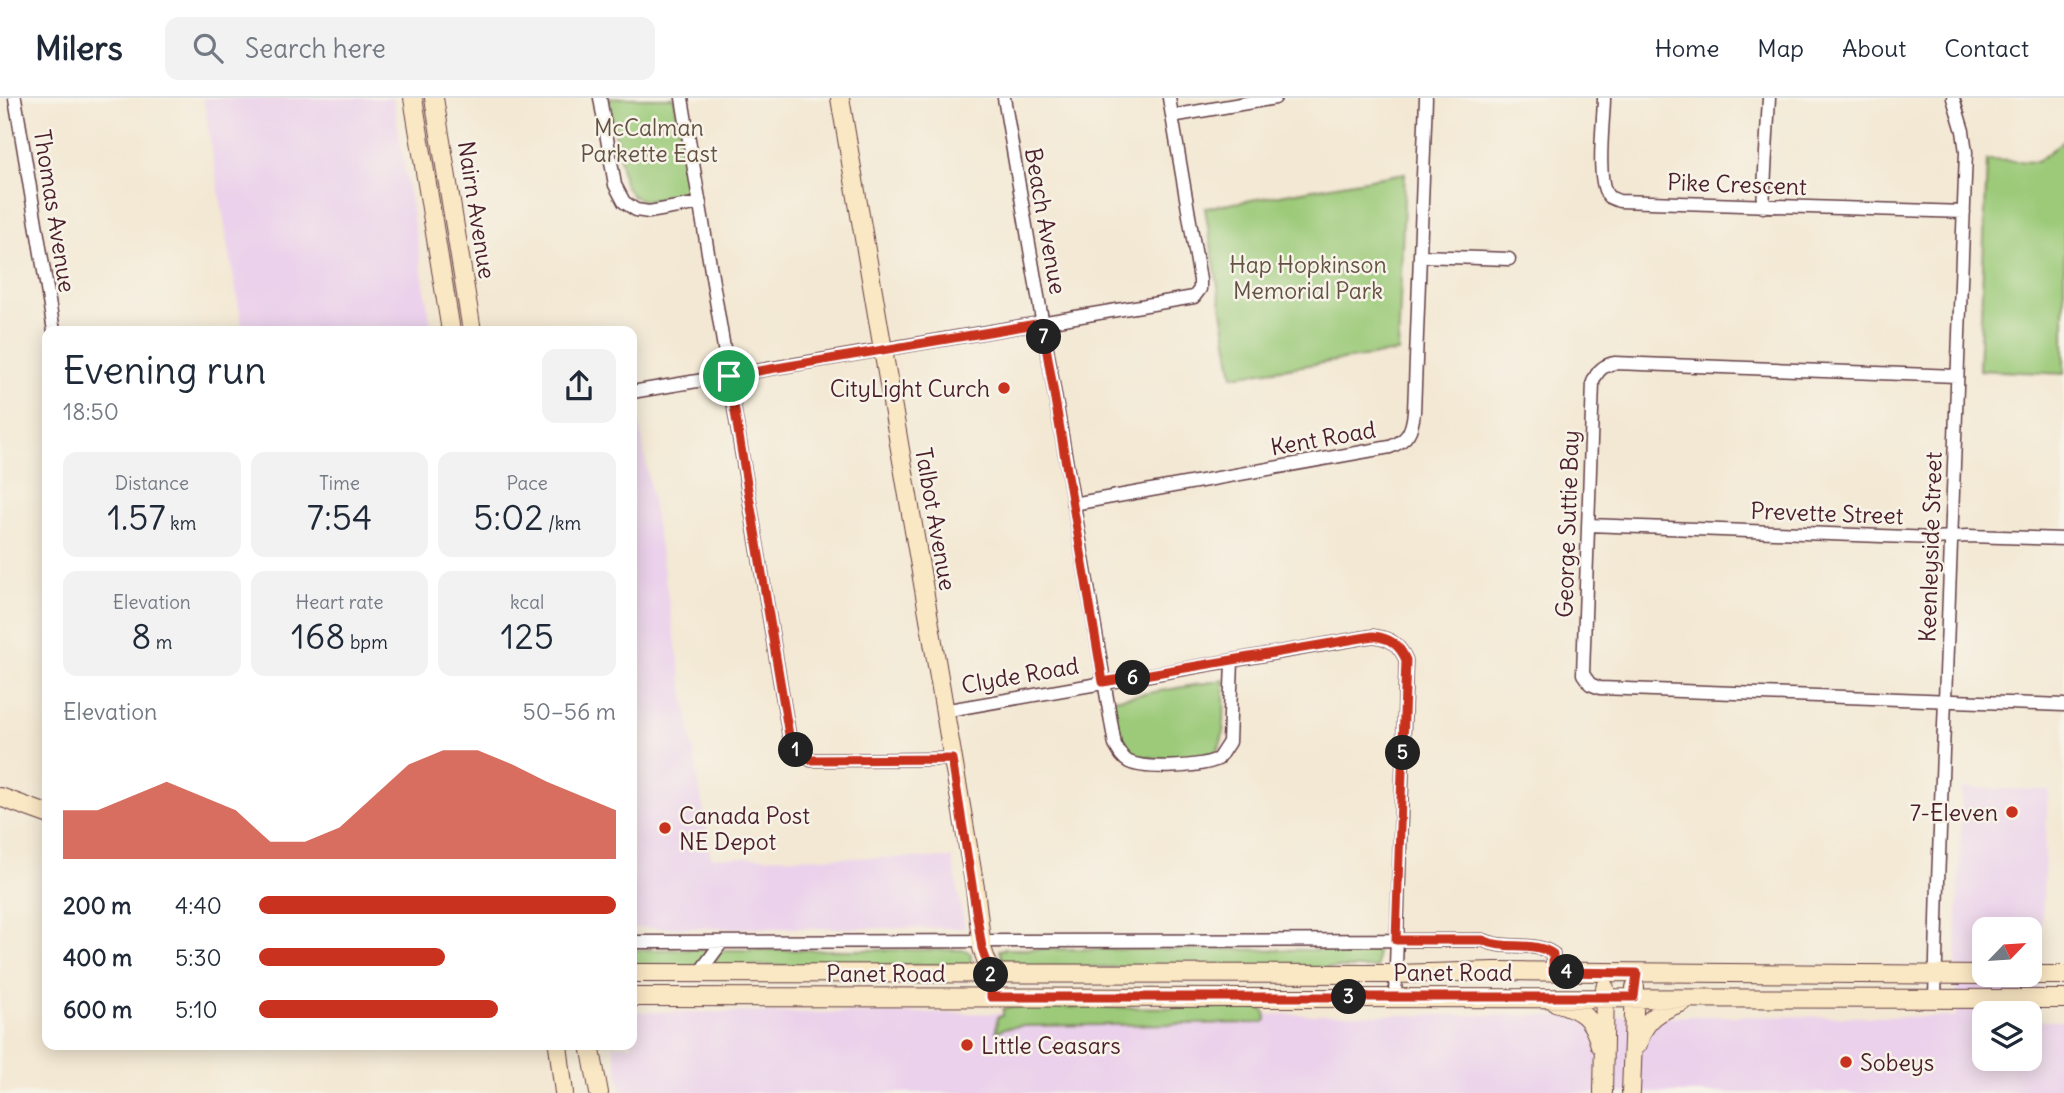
<!DOCTYPE html>
<meta charset="utf-8">
<style>
body{margin:0;font-family:Delius,sans-serif;background:#f2f2f3;color:#1f2937;height:100vh;display:flex;flex-direction:column;font-size:26px;white-space:nowrap}
*{box-sizing:border-box;margin:0}
p{font-size:23px;color:#747a83}
.icon{flex:none;width:38px;height:38px;fill:none;stroke:currentColor;stroke-width:2;stroke-linecap:round;stroke-linejoin:round}
.map{position:relative;flex:1;overflow:hidden}
.side{position:absolute;left:42px;top:228px;width:595px;height:724px;display:flex;flex-direction:column;background:#fff;border-radius:14px;box-shadow:0 4px 18px #0003}
.side>*{flex:none}
.needle{width:46px;rotate:65deg}
.tools{position:absolute;left:1972px;top:819px;display:grid;gap:14px}
.tools a{display:grid;place-items:center;width:70px;height:70px;border-radius:14px;background:#fff;box-shadow:0 4px 18px #0003;font-size:35px}
.pin{position:absolute;display:grid;place-items:center;width:60px;height:60px;color:#fff;margin:-30px;border:4px solid #fff;border-radius:50%;box-shadow:0 2px 7px #0007}
.km{position:absolute;width:35px;height:35px;margin:-18px;border-radius:50%;background:#222;color:#fff;font-size:19px;line-height:35px;text-align:center}
.round{display:grid;place-items:center;flex:none;width:74px;height:74px;border-radius:14px;background:#f2f2f3}
.head{display:flex;align-items:center;justify-content:space-between;height:119px;padding:0 21px}
h1{font-size:38px;font-weight:600;line-height:52px}
.stats{display:grid;grid-template-columns:repeat(3,1fr);gap:10px;height:119px;padding:7px 21px}
.stats div{display:grid;align-content:center;border-radius:14px;background:#f2f2f3;text-align:center}
.stats b{font-size:35px;font-weight:600}
.stats small{font-size:19px;font-weight:400}
.stats p{font-size:19px}
.chart{height:196px;padding:14px 21px}
.chart p{display:flex;justify-content:space-between}
.chart svg{width:100%;height:126px;margin-top:7px;fill:#c8321e;opacity:.7}
ul{padding:0 21px;list-style:none;font-size:23px}
li{display:grid;grid-template-columns:112px 84px 1fr;align-items:center;height:52px}
li i{height:18px;border-radius:9px;background:#c8321e}
header{display:flex;align-items:center;gap:42px;box-sizing:border-box;height:98px;padding:0 35px;background:#fff;border-bottom:2px solid #e0e1e3}
header strong{font-size:33px}
nav{display:flex;gap:38px;margin-inline-start:auto;font-size:24px}
.search{width:490px;height:63px;background:#f2f2f3;display:flex;align-items:center;gap:18px;box-sizing:border-box;padding:0 24px;border-radius:14px;color:#747a83;font-size:26px}
.map>svg:first-child{display:block}
</style>
<header>
<strong>Milers</strong>
<div class="search"><svg class="icon" aria-label="search" viewBox="0 0 24 24"><circle cx="10" cy="10" r="6"/><path d="M15 15l6 6"/></svg>Search here</div>
<nav><a>Home</a><a>Map</a><a>About</a><a>Contact</a></nav>
</header>
<div class="map">
<svg width="2064" height="995" viewBox="0 0 2064 995">
<rect width="100%" height="100%" fill="#f7f3e8"/>
<filter id="ink" filterUnits="userSpaceOnUse"><feTurbulence type="fractalNoise" baseFrequency=".0143" numOctaves="2"/><feDisplacementMap in="SourceGraphic" scale="14" xChannelSelector="R" yChannelSelector="G"/><feConvolveMatrix kernelMatrix="1 2 1 2 8 2 1 2 1" color-interpolation-filters="sRGB"/></filter>
<filter id="wash" filterUnits="userSpaceOnUse"><feTurbulence type="fractalNoise" baseFrequency=".00686" numOctaves="4" result="noise"/><feDisplacementMap in="SourceGraphic" scale="28" xChannelSelector="R" yChannelSelector="G"/><feGaussianBlur stdDeviation="1.57" result="paint"/><feColorMatrix in="noise" values="0 0 0 0 0 0 0 0 0 0 0 0 0 0 0 0 0 1.4 0 .05"/><feComposite in="paint" operator="in"/></filter>
<g filter="url(#wash)">
<rect width="100%" height="100%" fill="#f3e8d3"/>
<!-- built -->
<path fill="#ebd1eb" fill-rule="evenodd" d="M 203,0 L 393,0 L 432,233 L 243,233 Z
M 637,310 L 711,759 L 952,760 L 965,830 L 632,830 L 632,311 Z
M 1962,690 L 2048,692 L 2037,923 L 2064,923 L 2064,995 L 622,995 L 613,947 L 632,947 L 632,919 L 635,914 L 1956,919 L 1956,858 ZM 1984,831 L 2030,831 L 2030,877 L 1984,877 ZM 1984,915 L 2030,915 L 2030,961 L 1984,961 Z"/>
<!-- green -->
<path fill="#9cca79" stroke="#737452" stroke-width="2" d="M 609,0 L 674,0 L 689,88 L 686,96 L 645,103 L 632,98 L 624,85 Z
M 2064,42 L 2064,276 L 1979,272 L 1987,62 L 2037,64 Z
M 1405,75 L 1398,254 L 1233,278 L 1205,110 Z
M 1224,582 C 1224,598 1227,640 1217,652 C 1207,664 1138,663 1127,653 C 1116,642 1116,616 1113,601 Z
M 706,851 L 708,854 L 701,864 L 693,869 L 632,867 L 632,852 Z
M 1004,851 L 1377,852 L 1377,870 L 1009,869 L 1003,865 L 999,852 Z
M 725,852 L 965,852 L 971,856 L 971,867 L 712,868 L 720,854 Z
M 1009,909 L 1260,910 L 1265,914 L 1266,922 L 1262,925 L 1020,928 L 1005,930 L 996,934 L 997,919 L 1003,918 L 1003,911 Z"/>
</g>
<g filter="url(#ink)">
<g fill="none" stroke-linecap="round" stroke-linejoin="round">
<!-- street casing -->
<g stroke="#633d44" stroke-width="15">
<path id="street" d="M 15,0 L 54,233
M 600,0 L 615,87 L 624,104 L 636,112 L 649,114 L 700,105
M 682,0 L 789,637 L 793,648 L 811,662 L 952,661
M 1004,0 L 1115,647 C 1119,654 1122,660 1129,664 C 1146,672 1201,669 1218,661 L 1229,644 L 1232,563
M 1604,0 C 1604,20 1595,85 1609,99 C 1610,99 1618,103 1619,103 L 1964,114
M 1172,18 L 1275,0
M 1763,109 L 1769,0
M 1420,158 L 1509,161
M 1957,278 L 1615,265 C 1603,267 1597,273 1593,284 L 1583,576 L 1590,586 L 1600,590 L 2064,607
M 632,294 L 1194,199 L 1200,191 L 1200,182 L 1169,0
M 1073,406 L 1390,349 C 1408,342 1412,333 1414,314 L 1426,0
M 1588,427 L 1934,440 L 1968,438 L 2064,441
M 943,613 L 1373,538 C 1390,540 1399,546 1406,562 L 1395,899
M 632,844 L 1483,842 C 1505,853 1533,842 1553,856 L 1553,874
M 699,875 L 722,844
M 1935,901 L 1938,784 L 1966,54 L 1963,33 L 1953,0"/>
</g>
<!-- secondary casing -->
<g stroke="#633d44" stroke-width="20">
<path id="secondary" d="M 413,0 L 451,233
M 434,0 L 472,233
M 840,0 L 975,790 L 982,850 L 991,876 L 991,886
M 0,699 L 47,716
M 632,875 L 1396,876 L 1495,873 L 1984,877
M 2030,877 L 2064,877
M 632,899 L 2064,901
M 1555,904 C 1583,912 1592,919 1600,947
M 1638,946 C 1644,921 1660,912 1683,904
M 558,947 L 564,995
M 590,947 L 599,995
M 1603,995 L 1605,890
M 1631,995 L 1635,889"/>
</g>
<!-- street -->
<use href="#street" stroke="#fff" stroke-width="12"/>
<!-- secondary -->
<use href="#secondary" stroke="#fae7c3" stroke-width="18"/>
</g>
</g>
<g fill="none" stroke-linecap="round" stroke-linejoin="round" filter="url(#ink)">
<!-- route casing -->
<g stroke="#fff" stroke-width="14">
<path id="route" d="M 1042,225 L 1103,584 L 1373,538 C 1390,540 1399,546 1406,562 L 1396,842 L 1483,842 C 1505,853 1533,842 1553,856 L 1553,874 L 1637,875 L 1634,899 L 991,899 L 991,876 L 982,850 L 952,661 L 811,662 L 793,648 L 789,637 L 729,278 Z"/>
</g>
<!-- route -->
<use href="#route" stroke="#c8321e" stroke-width="9"/>
</g>
<!-- markers -->
<g fill="#c8321e" stroke="#f7f3e8" stroke-width="2.5">
<circle cx="1004" cy="290" r="7"/>
<circle cx="2012" cy="714" r="7"/>
<circle cx="665" cy="730" r="7"/>
<circle cx="967" cy="947" r="7"/>
<circle cx="1846" cy="964" r="7"/>
</g>
<g text-anchor="middle" dominant-baseline="central" stroke-width="5" stroke-linejoin="round" paint-order="stroke">
<!-- park labels -->
<g font-size="23" fill="#635242" stroke="#f7f3e8">
<text x="649" y="29">McCalman<tspan x="649" dy="26">Parkette East</tspan></text>
<text x="1308" y="166">Hap Hopkinson<tspan x="1308" dy="26">Memorial Park</tspan></text>
</g>
<!-- street labels -->
<g font-size="23" fill="#4a1f2b" stroke="#f7f3e8">
<text transform="translate(1737 86) rotate(2)">Pike Crescent</text>
<text transform="translate(477 112) rotate(81)">Nairn Avenue</text>
<text transform="translate(55 113) rotate(81)">Thomas Avenue</text>
<text transform="translate(1046 123) rotate(80)">Beach Avenue</text>
<text transform="translate(1323 340) rotate(-10)">Kent Road</text>
<text transform="translate(1827 415) rotate(2)">Prevette Street</text>
<text transform="translate(936 421) rotate(80)">Talbot Avenue</text>
<text transform="translate(1567 426) rotate(-88)">George Suttie Bay</text>
<text transform="translate(1930 449) rotate(-88)">Keenleyside Street</text>
<text transform="translate(1020 577) rotate(-10)">Clyde Road</text>
<text x="1453" y="874">Panet Road</text>
<text x="886" y="875">Panet Road</text>
</g>
<!-- poi labels -->
<g font-size="23" fill="#4a1f2b" stroke="#f7f3e8" text-anchor="start">
<text x="990" y="290" text-anchor="end">CityLight Curch</text>
<text x="1998" y="714" text-anchor="end">7-Eleven</text>
<text x="679" y="717">Canada Post<tspan x="679" dy="26">NE Depot</tspan></text>
<text x="981" y="947">Little Ceasars</text>
<text x="1860" y="964">Sobeys</text>
</g>
</g>
</svg>
<div class="tools">
<a><svg class="needle" viewBox="-14 -14 28 28"><path d="M0-13l5 13h-10z" fill="#e53935"/><path d="M0 13l5-13h-10z" fill="#747a83"/></svg></a>
<a><svg class="icon" aria-label="layers" viewBox="0 0 24 24"><path d="M12 4l9 5-9 5-9-5zM3 14l9 5 9-5"/></svg></a>
</div>
<div class="pin" style="left:729px;top:278px;background:#1e9e55"><svg class="icon" aria-label="arrive" viewBox="0 0 24 24"><path d="M6 21V4h12l-3 4 3 4H6"/></svg></div>
<b class="km" style="left:796px;top:652px">1</b>
<b class="km" style="left:991px;top:877px">2</b>
<b class="km" style="left:1349px;top:899px">3</b>
<b class="km" style="left:1567px;top:874px">4</b>
<b class="km" style="left:1403px;top:655px">5</b>
<b class="km" style="left:1133px;top:580px">6</b>
<b class="km" style="left:1044px;top:239px">7</b>
<section class="side">
<div class="head"><div><h1>Evening run</h1><p>18:50</p></div><a class="round"><svg class="icon" aria-label="share" viewBox="0 0 24 24"><path d="M12 15V3M7 8l5-5 5 5M5 13v7h14v-7"/></svg></a></div>
<div class="stats">
<div><p>Distance</p><b>1.57<small> km</small></b></div>
<div><p>Time</p><b>7:54</b></div>
<div><p>Pace</p><b>5:02<small> /km</small></b></div>
</div>
<div class="stats">
<div><p>Elevation</p><b>8<small> m</small></b></div>
<div><p>Heart rate</p><b>168<small> bpm</small></b></div>
<div><p>kcal</p><b>125</b></div>
</div>
<div class="chart"><p><span>Elevation</span>50–56 m</p>
<svg viewBox="0 0 160 44" preserveAspectRatio="none"><path d="M0 44V27L10 27L20 22L30 17L40 22L50 27L60 38L70 38L80 33L90 22L100 11L110 6L120 6L130 11L140 17L150 22L160 27V44z"/></svg>
</div>
<ul>
<li><b>200 m</b>4:40<i style="width:100%"></i></li>
<li><b>400 m</b>5:30<i style="width:52%"></i></li>
<li><b>600 m</b>5:10<i style="width:67%"></i></li>
</ul>
</section>
</div>
